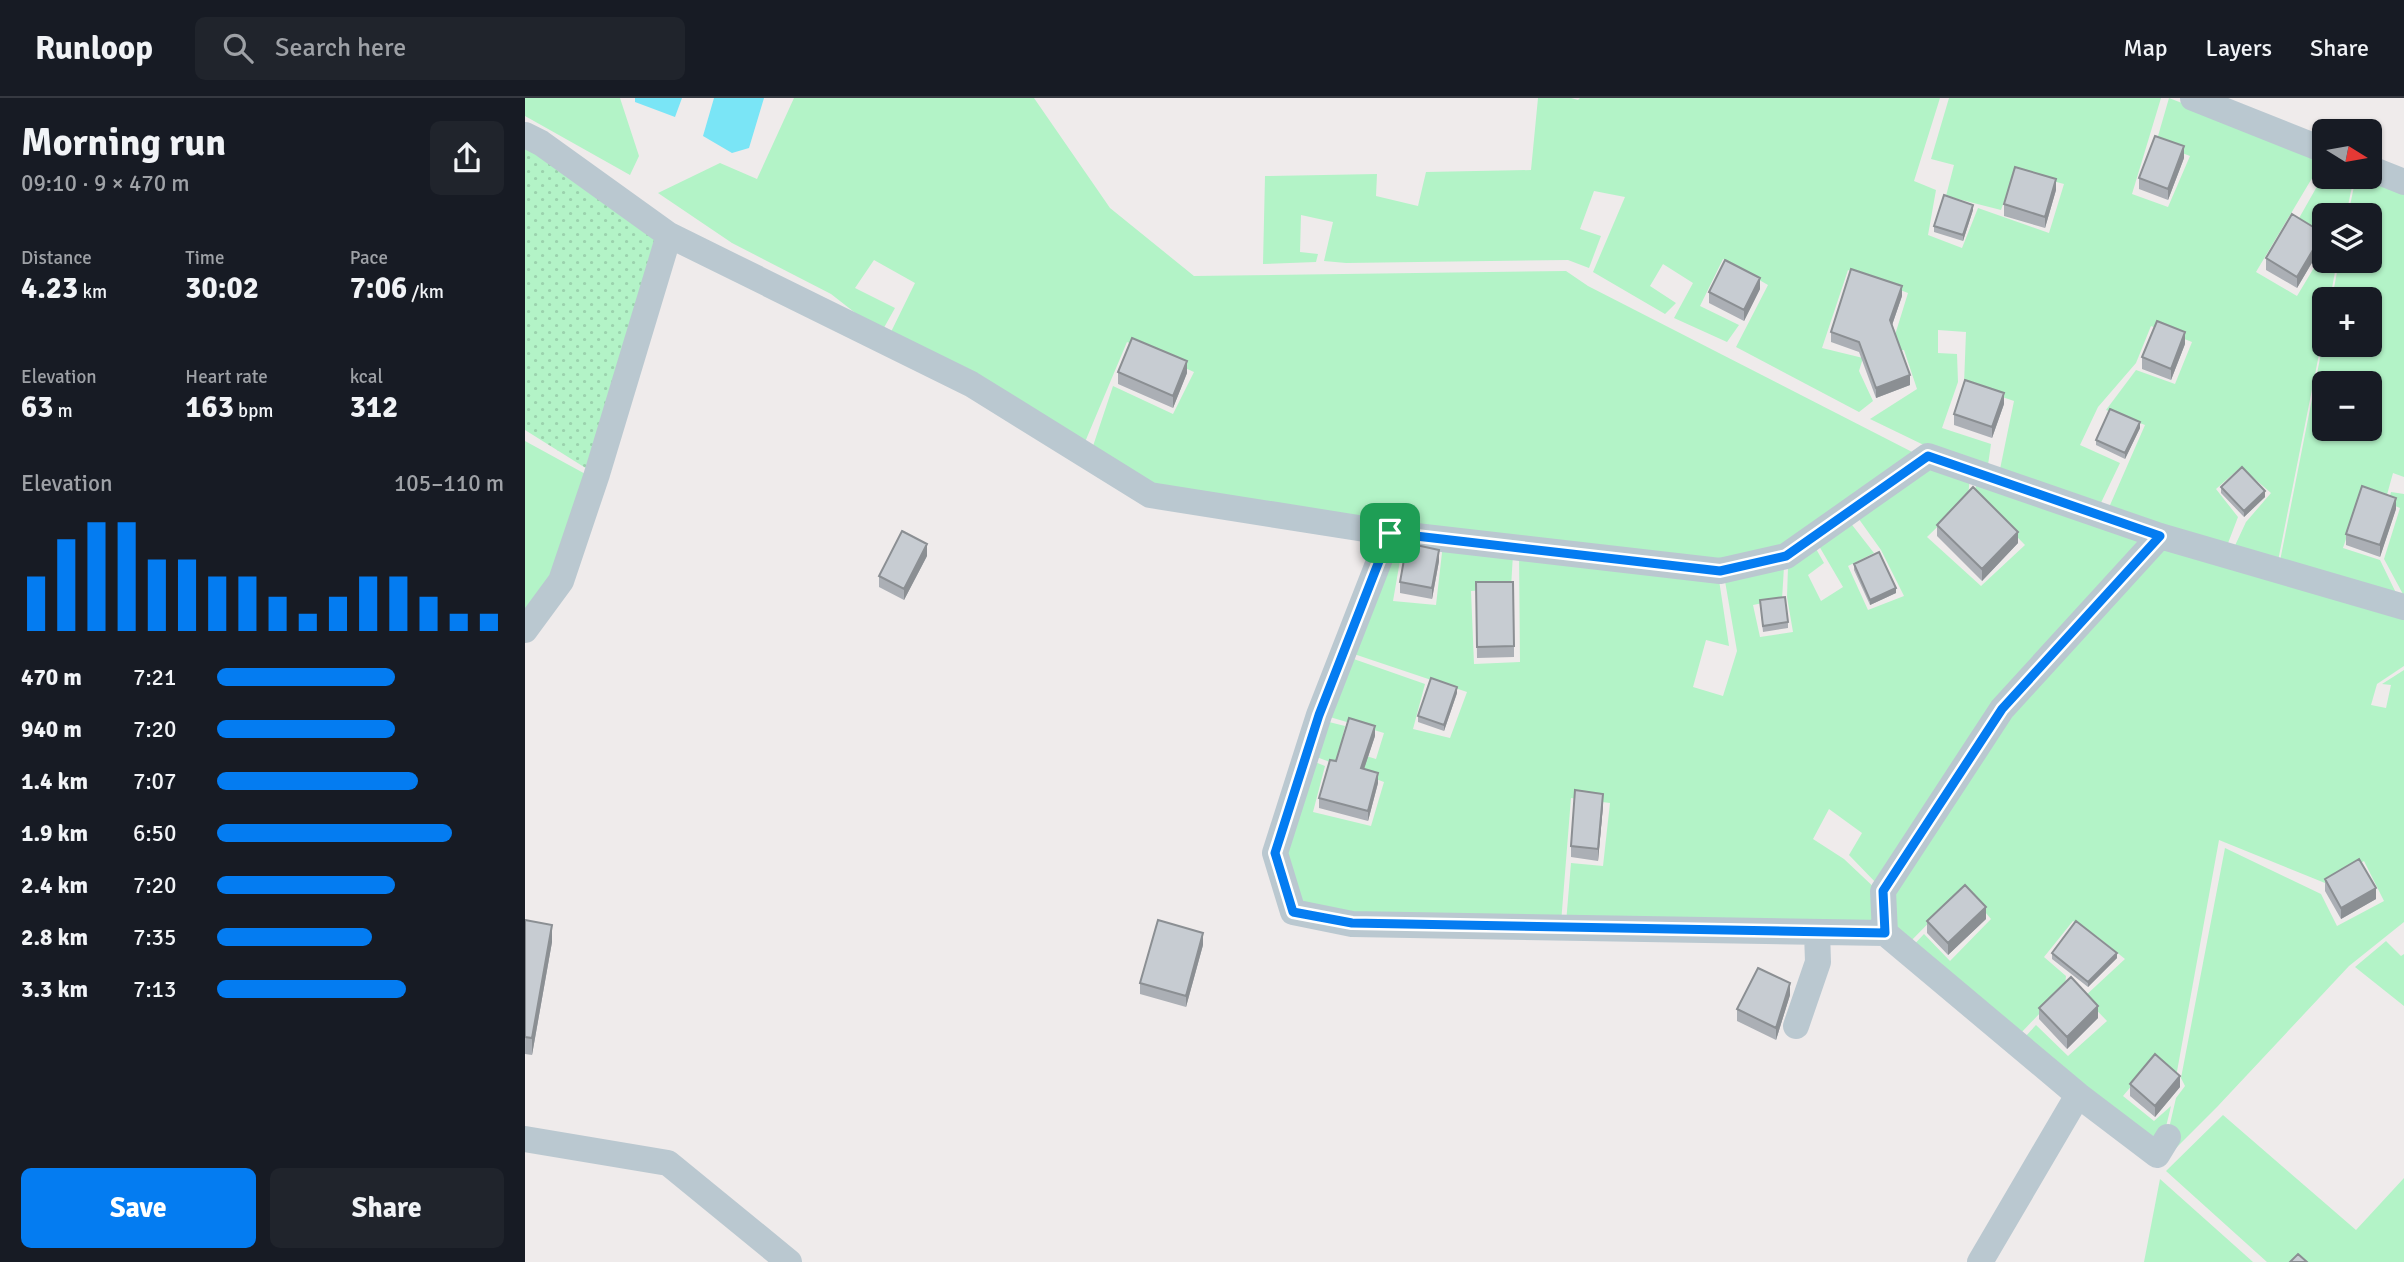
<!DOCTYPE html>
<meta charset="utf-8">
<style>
body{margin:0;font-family:Signika,sans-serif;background:#20242c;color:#f1f3f6;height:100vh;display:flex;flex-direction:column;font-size:26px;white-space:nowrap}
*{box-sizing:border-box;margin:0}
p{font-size:23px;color:#9ea1a6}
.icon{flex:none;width:38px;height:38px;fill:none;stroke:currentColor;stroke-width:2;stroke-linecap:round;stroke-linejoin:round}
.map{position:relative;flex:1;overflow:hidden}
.details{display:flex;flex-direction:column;background:#171b24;width:525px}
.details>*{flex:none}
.needle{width:46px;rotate:101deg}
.controls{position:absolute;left:1787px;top:21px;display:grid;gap:14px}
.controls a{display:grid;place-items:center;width:70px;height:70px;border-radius:10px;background:#171b24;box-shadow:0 2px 5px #0004;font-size:35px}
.pin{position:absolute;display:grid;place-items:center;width:60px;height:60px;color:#fff;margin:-30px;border-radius:14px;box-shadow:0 4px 10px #0006}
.round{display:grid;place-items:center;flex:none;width:74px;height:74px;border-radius:10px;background:#20242c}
.headline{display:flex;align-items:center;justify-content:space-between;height:119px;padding:0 21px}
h1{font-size:38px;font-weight:800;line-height:52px}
.metrics{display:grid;grid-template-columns:repeat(3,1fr);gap:10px;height:119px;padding:7px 21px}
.metrics div{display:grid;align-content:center}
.metrics b{font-size:30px;font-weight:800}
.metrics small{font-size:19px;font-weight:400}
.metrics p{font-size:19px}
.chart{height:196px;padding:14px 21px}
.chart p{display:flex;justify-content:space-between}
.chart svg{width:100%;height:126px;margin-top:7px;stroke:#047cf1;stroke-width:6}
.primary-button{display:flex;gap:14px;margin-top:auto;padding:14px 21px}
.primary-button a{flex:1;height:80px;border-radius:10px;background:#047cf1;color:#fff;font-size:28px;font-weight:800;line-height:80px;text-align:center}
.primary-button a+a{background:#20242c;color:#f1f3f6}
ul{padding:0 21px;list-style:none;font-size:23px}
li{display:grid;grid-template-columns:112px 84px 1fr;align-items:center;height:52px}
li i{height:18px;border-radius:9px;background:#047cf1}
header{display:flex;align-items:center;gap:42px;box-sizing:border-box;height:98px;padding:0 35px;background:#171b24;border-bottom:2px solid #363941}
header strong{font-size:33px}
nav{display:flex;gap:38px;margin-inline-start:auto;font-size:24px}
.search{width:490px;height:63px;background:#20242c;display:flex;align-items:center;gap:18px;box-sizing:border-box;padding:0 24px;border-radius:10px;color:#9ea1a6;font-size:26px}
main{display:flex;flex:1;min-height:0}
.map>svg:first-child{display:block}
</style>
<header>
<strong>Runloop</strong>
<div class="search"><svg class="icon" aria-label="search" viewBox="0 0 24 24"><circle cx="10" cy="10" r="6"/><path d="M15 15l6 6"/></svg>Search here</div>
<nav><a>Map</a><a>Layers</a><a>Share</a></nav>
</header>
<main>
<section class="details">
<div class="headline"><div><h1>Morning run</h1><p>09:10 · 9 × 470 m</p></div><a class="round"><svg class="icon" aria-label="share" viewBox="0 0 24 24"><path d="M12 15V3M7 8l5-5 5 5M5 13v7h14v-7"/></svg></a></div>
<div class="metrics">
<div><p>Distance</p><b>4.23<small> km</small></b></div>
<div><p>Time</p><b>30:02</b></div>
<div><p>Pace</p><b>7:06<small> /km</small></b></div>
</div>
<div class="metrics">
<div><p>Elevation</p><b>63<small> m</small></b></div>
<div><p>Heart rate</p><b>163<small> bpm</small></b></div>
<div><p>kcal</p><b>312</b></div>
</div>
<div class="chart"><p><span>Elevation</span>105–110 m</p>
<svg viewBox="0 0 160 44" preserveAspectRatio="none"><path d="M5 44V25M15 44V12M25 44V6M35 44V6M45 44V19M55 44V19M65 44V25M75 44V25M85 44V32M95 44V38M105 44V32M115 44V25M125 44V25M135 44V32M145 44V38M155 44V38"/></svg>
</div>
<ul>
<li><b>470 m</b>7:21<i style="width:62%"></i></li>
<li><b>940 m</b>7:20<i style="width:62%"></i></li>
<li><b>1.4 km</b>7:07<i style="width:70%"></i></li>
<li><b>1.9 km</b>6:50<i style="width:82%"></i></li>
<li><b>2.4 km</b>7:20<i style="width:62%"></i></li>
<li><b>2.8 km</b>7:35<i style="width:54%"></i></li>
<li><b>3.3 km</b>7:13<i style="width:66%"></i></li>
</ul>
<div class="primary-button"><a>Save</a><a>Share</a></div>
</section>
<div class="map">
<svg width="1879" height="1164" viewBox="0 0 1879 1164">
<defs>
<pattern id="park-dots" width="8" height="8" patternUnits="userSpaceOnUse" patternTransform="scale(1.75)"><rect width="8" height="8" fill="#b3f3c7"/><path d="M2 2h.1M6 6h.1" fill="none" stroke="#9bd2ad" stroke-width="1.8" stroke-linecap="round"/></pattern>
</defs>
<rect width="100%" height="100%" fill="#efebeb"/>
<!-- grass -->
<path fill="#b3f3c7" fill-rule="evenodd" d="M 0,0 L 95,0 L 114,58 L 105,77 L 0,18 Z
M 269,0 L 509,0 L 585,110 L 669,178 L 1041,173 L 1063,188 L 1395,358 L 1258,454 L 1197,465 L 626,393 L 568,348 L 588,288 L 648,316 L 669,274 L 602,244 L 560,344 L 364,238 L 390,185 L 349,162 L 330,190 L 370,210 L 356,235 L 306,196 L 207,145 L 133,95 L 195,65 L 232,81 Z
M 1013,0 L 1046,0 L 1053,2 L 1055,0 L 1415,0 L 1389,83 L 1411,92 L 1403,137 L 1437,150 L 1453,110 L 1524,135 L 1539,86 L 1490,73 L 1476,112 L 1421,98 L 1429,67 L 1406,61 L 1424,0 L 1636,0 L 1607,96 L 1643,109 L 1665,58 L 1631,45 L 1644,0 L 1799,60 L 1731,174 L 1772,198 L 1799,153 L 1799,163 L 1812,163 L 1805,201 L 1799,201 L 1799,231 L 1752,468 L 1707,454 L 1721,424 L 1746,395 L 1716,369 L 1691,391 L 1713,419 L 1700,453 L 1582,414 L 1620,327 L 1581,312 L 1611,272 L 1650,286 L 1667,244 L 1626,228 L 1611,265 L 1573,309 L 1555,347 L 1595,365 L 1573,411 L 1474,376 L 1489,303 L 1439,286 L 1441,234 L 1413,232 L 1413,255 L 1432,256 L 1433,284 L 1417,330 L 1466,346 L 1462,374 L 1405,350 L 1345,321 L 1392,291 L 1379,252 L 1365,253 L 1383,195 L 1323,172 L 1297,250 L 1338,260 L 1334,273 L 1348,303 L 1334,314 L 1211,249 L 1243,187 L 1198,161 L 1175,208 L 1214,227 L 1202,244 L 1149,220 L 1168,185 L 1138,166 L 1125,188 L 1151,205 L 1140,216 L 1068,174 L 1100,99 L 1069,93 L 1055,131 L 1076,138 L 1064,170 L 1043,162 L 821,165 L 799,163 L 808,124 L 776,117 L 775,154 L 793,156 L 791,164 L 738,166 L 740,78 L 852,76 L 851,98 L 893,108 L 901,74 L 1006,72 Z
M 1799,76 L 1799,79 L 1829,79 L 1821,117 L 1799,117 L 1799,136 L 1773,122 Z
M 1831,79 L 1841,79 L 1879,96 L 1879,379 L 1868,375 L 1860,404 L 1836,396 L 1818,450 L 1855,462 L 1872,497 L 1755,463 L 1799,240 L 1799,247 L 1844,247 L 1844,201 L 1807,201 L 1814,163 L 1844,163 L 1844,117 L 1823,117 ZM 1799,285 L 1844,285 L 1844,331 L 1799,331 Z
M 0,343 L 64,378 L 31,479 L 0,519 Z
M 1403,364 L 1445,378 L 1443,399 L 1402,439 L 1456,488 L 1500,447 L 1449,395 L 1453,381 L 1627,440 L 1354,788 L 1324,757 L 1337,735 L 1304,711 L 1288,741 L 1319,761 L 1354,794 L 1355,833 L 1041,825 L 1046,765 L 1078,768 L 1085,705 L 1046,700 L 1036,825 L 773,811 L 755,753 L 785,662 L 800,668 L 788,714 L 846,728 L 859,684 L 786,657 L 800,623 L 820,628 L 815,650 L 851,661 L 859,635 L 798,617 L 823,559 L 900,586 L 888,631 L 925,640 L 942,594 L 823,554 L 868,439 L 912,459 L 877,451 L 868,503 L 911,507 L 918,446 L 988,456 L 986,490 L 946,493 L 949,566 L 995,564 L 994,455 L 1194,482 L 1204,548 L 1181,542 L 1168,589 L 1198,598 L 1212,553 L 1200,483 L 1259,469 L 1257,501 L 1228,507 L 1235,539 L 1268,534 L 1262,499 L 1263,469 L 1290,449 L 1299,465 L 1283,477 L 1296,503 L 1318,489 L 1294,448 L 1324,423 L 1349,455 L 1323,468 L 1343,512 L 1379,498 L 1356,452 L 1331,417 Z
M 1866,394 L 1879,396 L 1879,498 L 1859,461 L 1875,410 L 1863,405 Z
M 1637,444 L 1879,517 L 1879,568 L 1852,586 L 1846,607 L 1861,610 L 1866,587 L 1857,586 L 1879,572 L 1879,824 L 1824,868 L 1692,1009 L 1636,1065 L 1651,1000 L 1660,988 L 1656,980 L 1700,750 L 1796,796 L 1812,828 L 1859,803 L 1839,763 L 1800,785 L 1694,742 L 1651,979 L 1630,960 L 1598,998 L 1629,1023 L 1646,1008 L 1639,1037 L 1630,1053 L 1500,939 L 1511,927 L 1543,958 L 1582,923 L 1559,899 L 1600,861 L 1573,839 L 1548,823 L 1519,859 L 1541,878 L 1540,889 L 1494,937 L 1385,851 L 1399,836 L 1425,863 L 1466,821 L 1439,789 L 1380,849 L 1364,833 L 1363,793 L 1482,613 Z
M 1861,843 L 1876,858 L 1879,856 L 1879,908 L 1830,869 Z
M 1698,1017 L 1831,1132 L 1879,1080 L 1879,1164 L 1742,1164 L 1641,1073 Z
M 1635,1081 L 1728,1164 L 1619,1164 Z"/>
<!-- park -->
<path fill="url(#park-dots)" d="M 0,45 L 137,137 L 67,374 L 0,332 Z"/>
<!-- water -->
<path fill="#7ae5f6" d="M 110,0 L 157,0 L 150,19 L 110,4 Z
M 189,0 L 239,0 L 224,50 L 207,55 L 178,38 Z"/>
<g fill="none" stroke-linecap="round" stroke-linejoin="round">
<!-- minor -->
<path stroke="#bac8d0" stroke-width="26" d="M 1668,0 L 1799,52
M 0,37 L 16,45 L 144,137 L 446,286 L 625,397 L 865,435 L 1195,473 L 1261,458 L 1403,358 L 1635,438 L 1879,509
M 1844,70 L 1879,84
M 865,435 L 794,617 L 750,755 L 768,814 L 827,826 L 1360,835
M 0,532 L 36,483 L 72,376 L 144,137
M 1271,928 L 1293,864 L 1292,834
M 1553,997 L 1632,1057 L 1643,1039
M 0,1041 L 143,1065 L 264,1164
M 1455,1164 L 1553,997 L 1360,835 L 1358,793 L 1477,611 L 1635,438"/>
</g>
<!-- wall -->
<path fill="#abafb5" d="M 1659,60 L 1643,102 L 1614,91 L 1614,80 Z
M 1531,92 L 1520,130 L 1479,118 L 1479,106 Z
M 1448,112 L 1438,143 L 1409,134 L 1409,128 Z
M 1798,146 L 1772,190 L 1741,172 L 1741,160 Z
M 1235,191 L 1219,223 L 1184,205 L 1184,194 Z
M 1377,198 L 1367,227 L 1385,287 L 1351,300 L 1334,254 L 1306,244 L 1306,234 Z
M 1660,246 L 1646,282 L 1617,271 L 1617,259 Z
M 593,274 L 662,275 L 648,310 L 593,286 Z
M 1479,306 L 1467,340 L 1429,327 L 1429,316 Z
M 1615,330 L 1600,361 L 1571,347 L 1571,342 Z
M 1696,389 L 1740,399 L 1719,419 L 1696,395 Z
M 1871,411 L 1855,459 L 1821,447 L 1821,436 Z
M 1412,427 L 1493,445 L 1457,483 L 1412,438 Z
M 402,458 L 379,502 L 354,489 L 354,478 Z
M 914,463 L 907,501 L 875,495 L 875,484 Z
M 1329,466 L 1371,495 L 1345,507 L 1329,472 Z
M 951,484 L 989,548 L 989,559 L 952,560 Z
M 1235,502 L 1263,524 L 1263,530 L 1238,534 Z
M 932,595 L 919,633 L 893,624 L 893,618 Z
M 850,638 L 839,671 L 853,685 L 843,723 L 794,710 L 794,700 L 811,663 Z
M 1078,708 L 1073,763 L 1046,759 L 1046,748 Z
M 1800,781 L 1851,801 L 1816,821 L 1800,793 Z
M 1461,821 L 1423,857 L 1402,835 L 1402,823 Z
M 0,822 L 27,844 L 7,957 L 0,956 Z
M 678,847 L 661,909 L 615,896 L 615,885 Z
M 1527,855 L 1592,860 L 1563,889 L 1527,861 Z
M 1265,897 L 1251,942 L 1212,923 L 1212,911 Z
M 1514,910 L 1573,920 L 1542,951 L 1514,921 Z
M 1605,986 L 1655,989 L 1630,1019 L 1605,998 Z"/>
<!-- shaded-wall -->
<path fill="#8b8f93" d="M 1659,48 L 1659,60 L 1643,102 L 1643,91 Z
M 1531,81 L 1531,92 L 1520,130 L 1520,119 Z
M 1448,107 L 1448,112 L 1438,143 L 1438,137 Z
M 1798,135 L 1798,146 L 1772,190 L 1772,179 Z
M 1235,180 L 1235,191 L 1219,223 L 1219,212 Z
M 1377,188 L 1377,198 L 1365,233 L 1365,222 Z
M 1660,234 L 1660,246 L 1646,282 L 1646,271 Z
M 662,263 L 662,275 L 648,310 L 648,298 Z
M 1385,277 L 1385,287 L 1351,300 L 1351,290 Z
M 1479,295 L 1479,306 L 1467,340 L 1467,329 Z
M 1615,324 L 1615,330 L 1600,361 L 1600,355 Z
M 1740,393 L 1740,399 L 1719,419 L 1719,413 Z
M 1871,400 L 1871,411 L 1855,459 L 1855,447 Z
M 1493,434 L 1493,445 L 1457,483 L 1457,471 Z
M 402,446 L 402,458 L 379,502 L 379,491 Z
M 914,452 L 914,463 L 907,501 L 907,490 Z
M 1371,490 L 1371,495 L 1345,507 L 1345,502 Z
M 932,589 L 932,595 L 919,633 L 919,627 Z
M 850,628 L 850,638 L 836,680 L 836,670 Z
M 853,675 L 853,685 L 843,723 L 843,713 Z
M 1078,696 L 1078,708 L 1073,763 L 1073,751 Z
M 1851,790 L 1851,801 L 1816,821 L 1816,810 Z
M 1461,809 L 1461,821 L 1423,857 L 1423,845 Z
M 27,827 L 27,844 L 7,957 L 7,940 Z
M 678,835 L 678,847 L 661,909 L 661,898 Z
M 1592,855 L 1592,860 L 1563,889 L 1563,884 Z
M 1265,885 L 1265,897 L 1251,942 L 1251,930 Z
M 1573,908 L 1573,920 L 1542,951 L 1542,939 Z
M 1655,978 L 1655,989 L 1630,1019 L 1630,1008 Z"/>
<!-- building -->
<path fill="#c7ccd2" stroke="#8b8f93" stroke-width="2" d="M 1630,38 L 1659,48 L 1643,91 L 1614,80 Z
M 1490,69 L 1531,81 L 1520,119 L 1479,106 Z
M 1419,97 L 1448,107 L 1438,137 L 1409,128 Z
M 1767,116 L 1798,135 L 1772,179 L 1741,160 Z
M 1200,162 L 1235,180 L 1219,212 L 1184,194 Z
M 1326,171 L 1377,188 L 1365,222 L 1385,277 L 1351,290 L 1334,244 L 1306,234 Z
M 1632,223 L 1660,234 L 1646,271 L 1617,259 Z
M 607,240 L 662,263 L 648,298 L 593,274 Z
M 1440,282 L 1479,295 L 1467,329 L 1429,316 Z
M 1585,311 L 1615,324 L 1600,355 L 1571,342 Z
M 1717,369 L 1740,393 L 1719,413 L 1696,389 Z
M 1837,388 L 1871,400 L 1855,447 L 1821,436 Z
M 1448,389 L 1493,434 L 1457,471 L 1412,427 Z
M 377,433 L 402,446 L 379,491 L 354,478 Z
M 882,445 L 914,452 L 907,490 L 875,484 Z
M 1354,454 L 1371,490 L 1345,502 L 1329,466 Z
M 951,484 L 988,484 L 989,548 L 952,549 Z
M 1260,499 L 1263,524 L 1238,528 L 1235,502 Z
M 906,580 L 932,589 L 919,627 L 893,618 Z
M 824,620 L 850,628 L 836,670 L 853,675 L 843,713 L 794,700 L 805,662 L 811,663 Z
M 1050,692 L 1078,696 L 1073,751 L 1046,748 Z
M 1834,761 L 1851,790 L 1816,810 L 1800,781 Z
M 1440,787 L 1461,809 L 1423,845 L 1402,823 Z
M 0,822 L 27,827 L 7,940 L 0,939 Z
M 633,822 L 678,835 L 661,898 L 615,885 Z
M 1551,823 L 1592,855 L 1563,884 L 1527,855 Z
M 1233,870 L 1265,885 L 1251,930 L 1212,911 Z
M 1546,879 L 1573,908 L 1542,939 L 1514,910 Z
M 1630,956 L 1655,978 L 1630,1008 L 1605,986 Z
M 1773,1156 L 1782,1164 L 1765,1164 Z"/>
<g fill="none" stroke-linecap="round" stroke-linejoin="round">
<!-- route casing -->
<g stroke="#fff" stroke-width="14">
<path id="route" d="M 1403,358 L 1635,438 L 1477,611 L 1358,793 L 1360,835 L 827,825 L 768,814 L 750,755 L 794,617 L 865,435 L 1195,473 L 1261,458 Z"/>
</g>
<!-- route -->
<use href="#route" stroke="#047cf1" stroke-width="9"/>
</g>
</svg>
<div class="controls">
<a><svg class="needle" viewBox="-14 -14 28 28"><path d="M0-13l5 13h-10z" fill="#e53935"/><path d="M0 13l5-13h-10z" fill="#9ea1a6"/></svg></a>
<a><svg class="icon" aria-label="layers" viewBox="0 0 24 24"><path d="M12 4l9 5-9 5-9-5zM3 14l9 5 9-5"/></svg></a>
<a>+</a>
<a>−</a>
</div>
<div class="pin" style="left:865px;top:435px;background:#1e9e55"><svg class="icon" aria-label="arrive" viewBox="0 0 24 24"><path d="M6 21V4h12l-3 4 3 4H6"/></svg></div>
</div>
</main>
